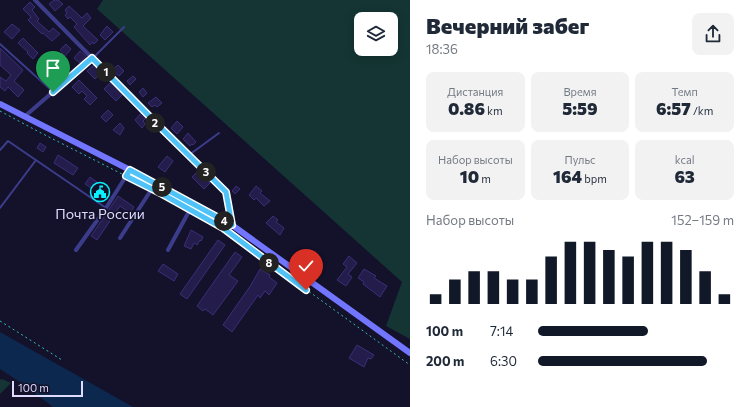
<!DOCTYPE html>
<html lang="ru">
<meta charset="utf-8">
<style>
body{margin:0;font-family:Commissioner,sans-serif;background:#f2f2f3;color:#1f2937;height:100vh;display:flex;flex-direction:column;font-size:15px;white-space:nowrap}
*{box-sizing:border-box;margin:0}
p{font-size:13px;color:#747a83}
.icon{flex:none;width:22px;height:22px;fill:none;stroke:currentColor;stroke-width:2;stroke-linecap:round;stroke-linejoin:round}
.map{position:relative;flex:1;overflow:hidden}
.side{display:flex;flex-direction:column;background:#fff;width:340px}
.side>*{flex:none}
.buttons{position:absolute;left:354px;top:12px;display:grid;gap:8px}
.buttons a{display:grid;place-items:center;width:44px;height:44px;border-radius:8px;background:#fff;box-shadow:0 2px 10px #0003;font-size:20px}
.scale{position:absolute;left:12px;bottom:10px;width:71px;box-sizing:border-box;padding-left:4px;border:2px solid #dedbff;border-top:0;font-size:11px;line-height:14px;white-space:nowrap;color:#dedbff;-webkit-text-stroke:3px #14112b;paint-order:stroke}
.pin{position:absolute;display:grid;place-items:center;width:34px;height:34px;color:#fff;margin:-41px -17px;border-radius:50% 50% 50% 0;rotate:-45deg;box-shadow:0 0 4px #0007}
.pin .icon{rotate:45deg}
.km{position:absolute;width:20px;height:20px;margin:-10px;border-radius:50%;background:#222;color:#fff;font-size:11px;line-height:20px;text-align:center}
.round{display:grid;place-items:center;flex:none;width:42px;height:42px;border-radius:8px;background:#f2f2f3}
.head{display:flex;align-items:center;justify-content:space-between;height:68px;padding:0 16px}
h1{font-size:22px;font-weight:800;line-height:30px}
.stats{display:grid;grid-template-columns:repeat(3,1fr);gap:6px;height:68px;padding:4px 16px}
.stats div{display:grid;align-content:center;border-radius:8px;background:#f2f2f3;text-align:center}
.stats b{font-size:17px;font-weight:800}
.stats small{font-size:11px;font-weight:400}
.stats p{font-size:11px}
.chart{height:112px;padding:8px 16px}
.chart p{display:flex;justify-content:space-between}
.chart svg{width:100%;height:72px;margin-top:4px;stroke:#111827;stroke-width:6}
ul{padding:0 16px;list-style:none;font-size:13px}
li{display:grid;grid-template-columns:64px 48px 1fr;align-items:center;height:30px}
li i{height:10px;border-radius:5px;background:#111827}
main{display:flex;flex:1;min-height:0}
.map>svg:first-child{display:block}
</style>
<main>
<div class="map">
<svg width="410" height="407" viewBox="0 0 410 407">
<rect width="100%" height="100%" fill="#14112b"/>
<!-- green -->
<path fill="#143533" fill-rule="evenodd" d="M 103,0 L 410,0 L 410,339 L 386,326 L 402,282 L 97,9 ZM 361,19 L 391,19 L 391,49 L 361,49 Z
M 2,379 L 11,383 L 0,394 L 0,380 Z"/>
<!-- water -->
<path fill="#0d284f" d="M 0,332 L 133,407 L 53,407 L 20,382 L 0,369 Z"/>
<!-- building -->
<path fill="#241d4c" stroke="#3a2f79" d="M 54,0 L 58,0 L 63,4 L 55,11 L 49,4 Z
M 30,2 L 35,7 L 32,10 L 39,19 L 37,21 L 49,32 L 53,28 L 60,34 L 52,41 L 43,33 L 42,34 L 28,20 L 31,17 L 23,9 Z
M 69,6 L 82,18 L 87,13 L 91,18 L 83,26 L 98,40 L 94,44 L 93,42 L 90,45 L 74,27 L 77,24 L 70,17 L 68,19 L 65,15 L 67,13 L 65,10 Z
M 12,24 L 20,30 L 12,39 L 4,32 Z
M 107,26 L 113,32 L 105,40 L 100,35 Z
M 23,38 L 38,53 L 33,59 L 27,53 L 28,52 L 18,43 Z
M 66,44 L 71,49 L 65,56 L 60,50 Z
M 0,48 L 23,70 L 14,81 L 24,90 L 18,97 L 8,87 L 5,91 L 0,87 L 0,77 L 6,81 L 11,75 L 0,65 Z
M 80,51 L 86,56 L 80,63 L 74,58 Z
M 52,57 L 57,62 L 50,68 L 45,64 Z
M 94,65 L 99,70 L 96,72 L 99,75 L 95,79 L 87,71 Z
M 118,65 L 124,71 L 119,76 L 112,70 Z
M 133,76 L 136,79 L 130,85 L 127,81 Z
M 79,80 L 97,98 L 90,105 L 84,99 L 87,96 L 82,91 L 79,94 L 72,87 Z
M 111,82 L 123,94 L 116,101 L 104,89 Z
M 143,88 L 147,93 L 143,97 L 139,92 Z
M 156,97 L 162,103 L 157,107 L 155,105 L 152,107 L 148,103 Z
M 108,110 L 113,115 L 106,122 L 101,117 Z
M 141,113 L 146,118 L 143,121 L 145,124 L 142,128 L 135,120 Z
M 177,121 L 183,127 L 177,134 L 171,128 Z
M 120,123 L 124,128 L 120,135 L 113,130 Z
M 188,133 L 196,142 L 193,145 L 192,144 L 190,146 L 183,139 Z
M 40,143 L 46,147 L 43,152 L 37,148 Z
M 58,155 L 78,168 L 73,175 L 54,163 Z
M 167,156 L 173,161 L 165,172 L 158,167 Z
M 198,171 L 210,183 L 204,189 L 192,177 Z
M 90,177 L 109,191 L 105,197 L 85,184 Z
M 236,186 L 240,189 L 235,194 L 232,191 Z
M 256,186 L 262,191 L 260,193 L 270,201 L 264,206 L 256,198 L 254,200 L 249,195 Z
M 118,196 L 134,207 L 130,213 L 120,206 L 97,240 L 91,236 Z
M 273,216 L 278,220 L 276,222 L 284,228 L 280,235 L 266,223 Z
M 191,230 L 203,237 L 201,241 L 200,240 L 197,245 L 194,243 L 191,249 L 184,246 Z
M 218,240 L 225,245 L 187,299 L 180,294 Z
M 235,252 L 242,257 L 229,275 L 238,281 L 213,315 L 205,309 L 203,311 L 197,306 Z
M 307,252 L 314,257 L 310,262 L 304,257 Z
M 349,256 L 357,263 L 348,274 L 352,277 L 346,286 L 337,280 L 347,267 L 343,264 Z
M 163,264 L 178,274 L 174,281 L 158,271 Z
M 260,269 L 270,275 L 269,277 L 277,283 L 269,295 L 265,291 L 260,298 L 258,295 L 232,332 L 223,325 L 251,285 Z
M 364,269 L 376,276 L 374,278 L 387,286 L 380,297 L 363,284 L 364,282 L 358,278 Z
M 357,345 L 374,355 L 371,359 L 368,358 L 364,367 L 349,358 Z"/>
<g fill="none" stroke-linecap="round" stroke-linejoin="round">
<!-- path -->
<path stroke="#30beae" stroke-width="1" stroke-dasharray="2 3" stroke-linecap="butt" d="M 0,111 L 41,133 L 122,174
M 130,178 L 147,186
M 164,195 L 186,207
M 194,212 L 223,229 L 410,365
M 0,321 L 62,360"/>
<!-- service -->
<path stroke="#3c3d8a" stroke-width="2" d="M 0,44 L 52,91
M 93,58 L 124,27
M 0,150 L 8,141 L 106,208
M 189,155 L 219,133
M 0,208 L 36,160"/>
<!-- minor -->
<path stroke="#3c3d8a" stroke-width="4" d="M 35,0 L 159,126 L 226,192 L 231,224
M 24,117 L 92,58
M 120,238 L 155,184
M 76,250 L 106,208 L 130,170
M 168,250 L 193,204"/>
<!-- secondary -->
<path stroke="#7276ff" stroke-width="6" d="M 0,104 L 130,170 L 232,225 L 410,353"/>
</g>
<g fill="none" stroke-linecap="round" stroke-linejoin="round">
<!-- route casing -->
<g stroke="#fff" stroke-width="8">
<path id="route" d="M 53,92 L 92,58 L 159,126 L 226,192 L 232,225 L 130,170 L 126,176 L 162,194 L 223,228 L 306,290"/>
</g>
<!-- route -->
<use href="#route" stroke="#4fc3f7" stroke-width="5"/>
</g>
<!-- icons -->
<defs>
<g id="civic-ring" transform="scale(1)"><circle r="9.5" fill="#14112b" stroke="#07f3ff" stroke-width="1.5"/><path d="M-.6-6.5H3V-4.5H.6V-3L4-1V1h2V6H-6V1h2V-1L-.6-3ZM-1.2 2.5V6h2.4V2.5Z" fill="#07f3ff"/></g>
</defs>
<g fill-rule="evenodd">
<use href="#civic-ring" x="100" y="192"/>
</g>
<g text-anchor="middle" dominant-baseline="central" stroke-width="3.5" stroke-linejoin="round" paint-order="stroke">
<!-- poi labels -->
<g font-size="14" fill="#dedbff" stroke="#14112b">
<text x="100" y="213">Почта России</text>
</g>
</g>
</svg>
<div class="buttons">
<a><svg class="icon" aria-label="layers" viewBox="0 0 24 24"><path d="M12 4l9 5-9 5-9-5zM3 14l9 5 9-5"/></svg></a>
</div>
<div class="scale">100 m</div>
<div class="pin" style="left:53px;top:92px;background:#1e9e55"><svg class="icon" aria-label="arrive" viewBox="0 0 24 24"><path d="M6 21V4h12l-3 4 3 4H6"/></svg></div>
<div class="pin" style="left:306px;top:290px;background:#d93025"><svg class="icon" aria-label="check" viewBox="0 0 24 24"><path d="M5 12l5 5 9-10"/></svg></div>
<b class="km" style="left:106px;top:72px">1</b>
<b class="km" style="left:155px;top:123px">2</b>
<b class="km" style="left:206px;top:172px">3</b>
<b class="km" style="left:224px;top:221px">4</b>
<b class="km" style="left:162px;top:187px">5</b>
<b class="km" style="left:269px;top:263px">8</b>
</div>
<section class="side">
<div class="head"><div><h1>Вечерний забег</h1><p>18:36</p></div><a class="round"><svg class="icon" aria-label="share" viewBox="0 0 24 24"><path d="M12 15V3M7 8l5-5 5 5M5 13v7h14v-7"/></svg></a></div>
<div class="stats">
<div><p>Дистанция</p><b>0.86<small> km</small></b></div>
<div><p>Время</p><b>5:59</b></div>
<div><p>Темп</p><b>6:57<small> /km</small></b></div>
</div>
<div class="stats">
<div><p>Набор высоты</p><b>10<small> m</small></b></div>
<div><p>Пульс</p><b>164<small> bpm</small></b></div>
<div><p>kcal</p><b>63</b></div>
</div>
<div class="chart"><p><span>Набор высоты</span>152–159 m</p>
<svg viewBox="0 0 160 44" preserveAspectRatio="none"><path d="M5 44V38M15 44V29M25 44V24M35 44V24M45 44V29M55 44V29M65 44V15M75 44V6M85 44V6M95 44V11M105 44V15M115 44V6M125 44V6M135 44V11M145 44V24M155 44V38"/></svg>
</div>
<ul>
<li><b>100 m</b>7:14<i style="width:56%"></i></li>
<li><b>200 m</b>6:30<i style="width:86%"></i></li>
</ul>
</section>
</main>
